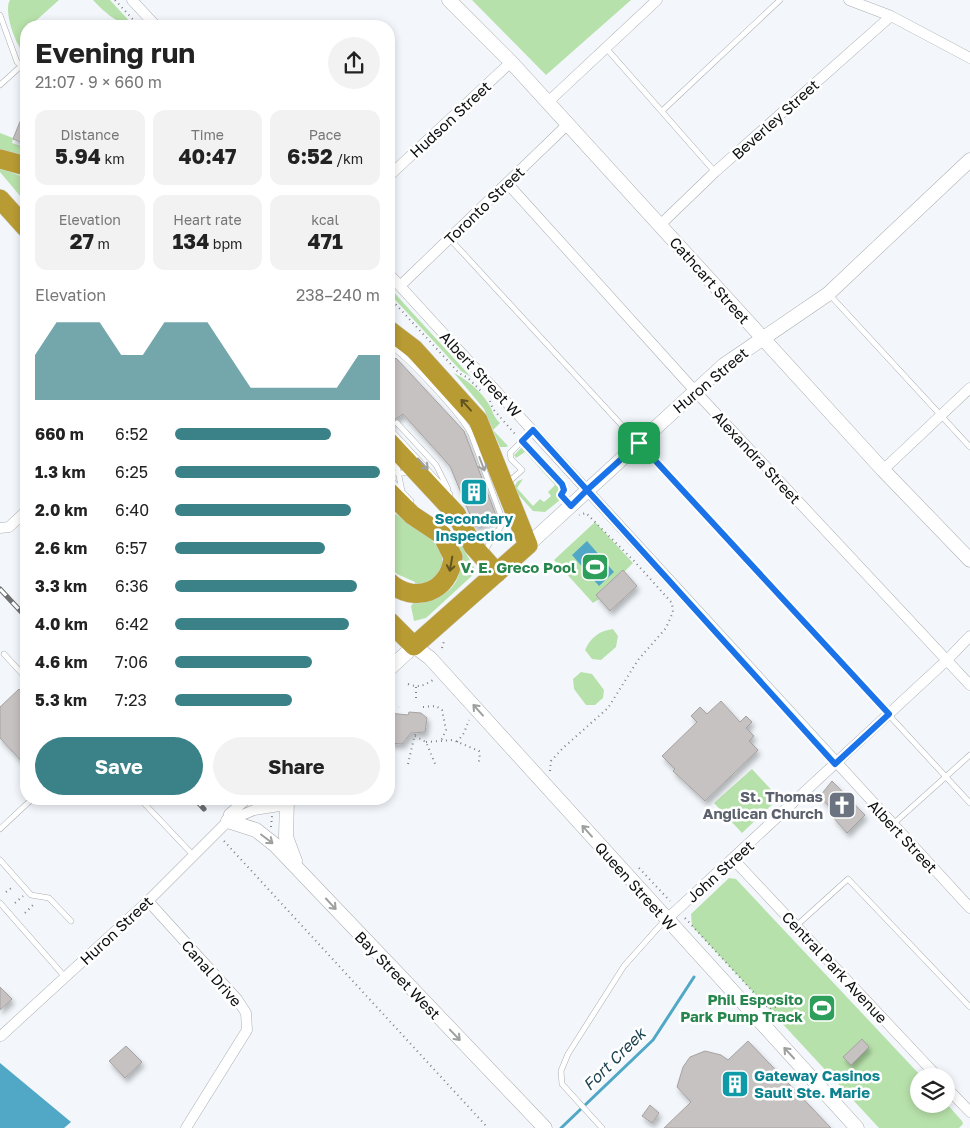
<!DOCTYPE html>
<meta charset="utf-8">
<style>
body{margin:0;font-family:"Golos Text",sans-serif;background:#f2f2f2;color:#222;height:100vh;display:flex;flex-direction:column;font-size:19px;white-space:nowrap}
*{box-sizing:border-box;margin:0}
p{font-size:16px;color:#767676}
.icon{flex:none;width:28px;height:28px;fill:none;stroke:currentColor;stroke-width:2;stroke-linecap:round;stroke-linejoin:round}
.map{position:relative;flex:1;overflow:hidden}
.panel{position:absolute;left:20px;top:20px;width:375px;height:785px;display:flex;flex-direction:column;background:#fff;border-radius:20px;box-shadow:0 2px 8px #0003}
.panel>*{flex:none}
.fabs{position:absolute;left:910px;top:1068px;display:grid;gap:10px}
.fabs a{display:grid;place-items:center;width:45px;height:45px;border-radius:50%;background:#fff;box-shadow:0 2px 8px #0003;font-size:25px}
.pin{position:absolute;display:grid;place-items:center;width:42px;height:42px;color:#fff;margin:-21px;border-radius:10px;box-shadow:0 2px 8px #0006}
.round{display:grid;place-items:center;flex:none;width:52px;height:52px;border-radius:26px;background:#f2f2f2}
.head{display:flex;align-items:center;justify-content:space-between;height:85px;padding:0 15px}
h1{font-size:28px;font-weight:700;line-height:38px}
.figures{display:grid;grid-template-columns:repeat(3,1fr);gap:8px;height:85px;padding:5px 15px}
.figures div{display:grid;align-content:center;border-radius:12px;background:#f2f2f2;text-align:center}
.figures b{font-size:21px;font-weight:700}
.figures small{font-size:14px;font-weight:400}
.figures p{font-size:14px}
.chart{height:140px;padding:10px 15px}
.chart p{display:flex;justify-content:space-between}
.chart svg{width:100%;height:90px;margin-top:5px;fill:#3a8288;opacity:.7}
.primary-button{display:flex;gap:10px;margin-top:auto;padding:10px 15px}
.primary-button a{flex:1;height:58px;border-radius:30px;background:#3a8288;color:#fff;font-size:20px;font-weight:700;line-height:58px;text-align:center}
.primary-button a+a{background:#f2f2f2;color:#222}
ul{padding:0 15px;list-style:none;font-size:16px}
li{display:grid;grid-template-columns:80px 60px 1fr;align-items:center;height:38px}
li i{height:12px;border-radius:6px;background:#3a8288}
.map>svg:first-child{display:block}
</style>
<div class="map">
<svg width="970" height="1128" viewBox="0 0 970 1128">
<defs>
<filter id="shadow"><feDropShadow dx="2.5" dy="4.5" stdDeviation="2.5" flood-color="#0004"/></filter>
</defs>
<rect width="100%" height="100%" fill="#f3f7fb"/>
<!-- green -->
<path fill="#b7e1aa" d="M 10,0 L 59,0 L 30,26 L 26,26 L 26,55 C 16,48 3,11 10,0 Z
M 93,0 L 110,0 L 134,26 C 120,26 103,11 93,0 Z
M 472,0 L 631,0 L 546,75 Z
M 0,133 L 13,138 L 12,143 L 26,148 L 26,157 L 0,150 Z
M 0,168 L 26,178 L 26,203 L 0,172 Z
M 389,287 L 471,377 L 461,371 L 389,293 Z
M 454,373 C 467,380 480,390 488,403 C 493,410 492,415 500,423 L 493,430 L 508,446 L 506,447 L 500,447 L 484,409 Z
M 523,446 L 560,487 L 558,495 L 560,500 L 545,512 L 533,511 L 516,492 L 514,487 L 518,481 L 523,479 L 517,488 L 533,506 L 540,499 L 544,502 L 551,496 L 548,492 L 555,485 L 525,452 L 516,458 L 514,455 Z
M 391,511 C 409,524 451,543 441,570 C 436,581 425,584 415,585 L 415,582 L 397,574 L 389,566 L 389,513 Z
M 595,522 L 633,563 L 624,572 L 637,586 L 610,611 L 599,599 L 593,603 L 554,560 Z
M 459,535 L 463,548 L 475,569 L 475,573 L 426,618 L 414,621 L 411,606 L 414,602 C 431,603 458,592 459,571 C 459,561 455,550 453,540 Z
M 613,629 L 618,636 L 616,647 L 601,660 L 592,659 L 585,650 C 591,637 599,631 613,629 Z
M 581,672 L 592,674 L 604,690 L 603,698 L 595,705 L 586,705 L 574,689 L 573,679 Z
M 752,769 L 779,798 L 742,833 L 714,803 Z
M 729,878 L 736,879 L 921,1076 L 919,1076 L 919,1104 L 946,1103 L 962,1121 L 963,1124 L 959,1128 L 879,1128 L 692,926 L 691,914 Z"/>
<!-- water -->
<path fill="#51a7c6" d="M 587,541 L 614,572 L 599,586 L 572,555 Z
M 0,1063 L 71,1122 L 64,1128 L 0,1128 Z"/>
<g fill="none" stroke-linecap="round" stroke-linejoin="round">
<!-- stream -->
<path stroke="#51a7c6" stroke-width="3" d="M 561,1128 L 653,1040 L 694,977"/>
</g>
<!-- building -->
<path fill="#c7c2c2" stroke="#a7a2a2" filter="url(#shadow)" d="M 26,107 L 26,144 L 13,139 Z
M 396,358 L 464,431 L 497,518 L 475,527 L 450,466 L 403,414 L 394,420 L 392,425 L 389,424 L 389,359 L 394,360 Z
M 623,570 L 637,586 L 610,611 L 596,595 Z
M 19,689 L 26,697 L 26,766 L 0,738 L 0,707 Z
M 721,701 L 740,722 L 746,716 L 752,722 L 746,728 L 754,736 L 749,741 L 758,750 L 705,801 L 673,771 L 675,769 L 662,756 L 697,722 L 691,716 L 700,707 L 707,714 Z
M 409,712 L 421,713 L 427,718 L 425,732 L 411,733 L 402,744 L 389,743 L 389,713 L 408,715 Z
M 832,781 L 865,815 L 847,833 L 833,817 L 836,814 L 820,796 Z
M 0,987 L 12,999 L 0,1010 Z
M 862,1039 L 869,1047 L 851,1065 L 843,1057 Z
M 748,1041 L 831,1128 L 664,1128 L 691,1102 L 677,1087 L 683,1067 L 690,1057 L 705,1051 L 721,1055 L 728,1060 Z
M 126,1046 L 142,1062 L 125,1078 L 109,1061 Z
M 650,1105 L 659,1113 L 652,1123 L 642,1116 Z"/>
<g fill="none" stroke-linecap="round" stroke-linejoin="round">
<!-- lane casing -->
<g stroke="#aaaeb1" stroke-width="6">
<path id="lane" d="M 0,15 L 17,62 L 26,69
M 606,48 L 715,172
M 0,85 L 21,66
M 662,111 L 780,0
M 450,239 L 970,803
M 829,294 L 970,447
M 389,345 C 407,356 462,415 471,434 L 503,521 C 499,534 488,540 485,553
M 397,423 L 436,465 L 448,489
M 389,428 L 450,494
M 393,459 L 397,466 L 402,491
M 389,473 L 411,473
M 389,478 L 411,501
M 506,482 L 512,479 L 522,470 L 511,459 L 510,453 L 532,431
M 4,654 L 26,678
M 140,799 L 193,855
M 892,825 L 970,755
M 0,829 L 32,799
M 0,860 L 31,895 L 49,898 L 71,921
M 0,903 L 65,977
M 796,926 L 848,879 L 970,1007
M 602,1128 L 562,1084 L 561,1071 L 568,1054 L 624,966 L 665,920"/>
</g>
<!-- street casing -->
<g stroke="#aaaeb1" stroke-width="11">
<path id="street" d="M 132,0 L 156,26
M 849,0 L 891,16 L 970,58
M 548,102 L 657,0
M 389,176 L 511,62
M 507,183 L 695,391 L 970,685
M 660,225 L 715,172 L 891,16
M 389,274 L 970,908
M 400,286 L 568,124
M 883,470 L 970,388
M 0,528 L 9,527 L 26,511
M 228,820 L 229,814 L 247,799
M 733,859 L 937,1076
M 148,901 L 237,999 L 246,1013 L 247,1030 L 186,1128
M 666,920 L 947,660 L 970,636
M 1,1036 L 148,901 L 228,821 L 254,810 L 286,805
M 946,1087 L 970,1112"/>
</g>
<!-- secondary casing -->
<g stroke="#aaaeb1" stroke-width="15">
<path id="secondary" d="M 449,0 L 511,62 L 883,470 L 970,560
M 528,545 L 724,365 L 828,294 L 970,160
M 389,669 L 414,646 L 430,658 L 857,1128
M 287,799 L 286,837 L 295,861
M 228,821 L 256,830 L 275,845 L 545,1128"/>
</g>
<!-- highway casing -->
<g stroke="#d3d4d4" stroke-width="20">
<path id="highway" d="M 0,159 L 26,166
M 0,199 L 26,228
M 389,330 L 414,349 L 478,420 L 528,545 L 414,646 L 389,621
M 389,442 L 456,514 L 473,546 L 497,573
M 389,492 L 412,515 L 442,535 L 453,557 C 450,592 414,605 389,582"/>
</g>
<!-- path -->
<path stroke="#7f8184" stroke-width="2" stroke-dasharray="1 4" stroke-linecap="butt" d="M 115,0 L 139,26
M 389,297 L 459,373 L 468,378 L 482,392
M 490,401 L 493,409 L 516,435
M 528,447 L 562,484 L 564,491 L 561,495 L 563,497
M 442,648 L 444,641
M 408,684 C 418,688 423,686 433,680
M 416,687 L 416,700
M 423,707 L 436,706 L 442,710 L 446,730 L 441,741
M 389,709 L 399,707
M 415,736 L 426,742 L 436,766
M 426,742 L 453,740 L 479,751 L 480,759 L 477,765
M 457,742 L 464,733 L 469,720
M 408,764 L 415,734
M 550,771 L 551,761 L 563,748 L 608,708 L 638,660 L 666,628 L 673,612 L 672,603 L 635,562 L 586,513 L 579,515
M 271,827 L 272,816
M 224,841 L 488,1128
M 639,868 L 670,901
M 6,892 L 14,886
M 15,903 L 23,896
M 25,913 L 34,904
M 685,918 L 769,1009 L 790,1002"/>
<!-- lane -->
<use href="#lane" stroke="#fff" stroke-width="5"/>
<!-- street -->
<use href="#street" stroke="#fff" stroke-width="10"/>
<!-- secondary -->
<use href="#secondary" stroke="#fff" stroke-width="14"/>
<!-- highway -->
<use href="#highway" stroke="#b89b33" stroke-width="19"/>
<!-- rail casing -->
<g stroke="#6d6f71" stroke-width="5">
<path id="rail" d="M 0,589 L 26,617
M 195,799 L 204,809"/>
</g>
<!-- rail -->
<use href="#rail" stroke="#fff" stroke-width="3" stroke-dasharray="9" stroke-linecap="butt"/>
</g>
<!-- one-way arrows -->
<defs><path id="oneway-shaft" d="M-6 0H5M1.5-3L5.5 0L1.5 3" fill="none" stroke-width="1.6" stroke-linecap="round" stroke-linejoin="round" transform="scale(1.25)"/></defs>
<g stroke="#625421">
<use href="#oneway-shaft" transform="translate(466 405) rotate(-132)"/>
<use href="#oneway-shaft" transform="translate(451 564) rotate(100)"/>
</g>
<g stroke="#9e9f9f">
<use href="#oneway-shaft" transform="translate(423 464) rotate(47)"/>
<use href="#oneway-shaft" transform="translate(482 464) rotate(69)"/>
<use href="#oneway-shaft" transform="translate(478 710) rotate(-132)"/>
<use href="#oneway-shaft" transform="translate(587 831) rotate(-132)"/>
<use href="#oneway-shaft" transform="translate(267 839) rotate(37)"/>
<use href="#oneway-shaft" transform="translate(331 904) rotate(47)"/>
<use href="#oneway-shaft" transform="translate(455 1035) rotate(46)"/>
<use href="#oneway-shaft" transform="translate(789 1053) rotate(-133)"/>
</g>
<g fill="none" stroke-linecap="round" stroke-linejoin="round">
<!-- route casing -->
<g stroke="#fff" stroke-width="10">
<path id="route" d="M 639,443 L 587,490 L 533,430 L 522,441 L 562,484 L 564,490 L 561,495 L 571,506 L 587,490 L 835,764 L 889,714 L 639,443"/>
</g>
<!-- route -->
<use href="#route" stroke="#1a73e8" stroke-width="6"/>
</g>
<!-- icons -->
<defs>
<g id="building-square" transform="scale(1.4375)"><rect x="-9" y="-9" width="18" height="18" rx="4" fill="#0f9aa8" stroke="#fff"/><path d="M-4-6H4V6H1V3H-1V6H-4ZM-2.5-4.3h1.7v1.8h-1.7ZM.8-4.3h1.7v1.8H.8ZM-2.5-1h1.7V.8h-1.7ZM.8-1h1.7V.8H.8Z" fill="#fff"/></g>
<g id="stadium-square" transform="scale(1.4375)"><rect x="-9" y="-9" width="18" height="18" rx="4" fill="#2e9e5b" stroke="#fff"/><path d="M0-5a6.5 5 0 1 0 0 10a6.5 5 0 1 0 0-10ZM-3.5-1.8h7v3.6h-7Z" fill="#fff"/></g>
<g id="church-square" transform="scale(1.4375)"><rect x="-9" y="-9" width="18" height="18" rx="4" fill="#6b7280" stroke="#fff"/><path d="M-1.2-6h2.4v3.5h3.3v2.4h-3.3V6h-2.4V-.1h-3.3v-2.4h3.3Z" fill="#fff"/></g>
</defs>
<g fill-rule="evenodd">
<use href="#building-square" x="474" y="492"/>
<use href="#stadium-square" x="595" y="567"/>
<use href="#church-square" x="842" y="805"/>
<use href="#stadium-square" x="822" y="1008"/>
<use href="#building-square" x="735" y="1084"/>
</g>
<g text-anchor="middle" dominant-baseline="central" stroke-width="5" stroke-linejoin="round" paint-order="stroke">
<!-- street labels -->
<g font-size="15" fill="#0d0e0f" stroke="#fff">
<text transform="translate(450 119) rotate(-43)">Hudson Street</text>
<text transform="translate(775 119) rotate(-42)">Beverley Street</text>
<text transform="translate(484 205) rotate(-44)">Toronto Street</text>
<text transform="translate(710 280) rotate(48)">Cathcart Street</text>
<text transform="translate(481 374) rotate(47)">Albert Street W</text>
<text transform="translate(710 380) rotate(-40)">Huron Street</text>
<text transform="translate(757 457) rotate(47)">Alexandra Street</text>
<text transform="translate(903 836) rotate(47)">Albert Street</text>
<text transform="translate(720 871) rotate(-42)">John Street</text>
<text transform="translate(636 886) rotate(48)">Queen Street W</text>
<text transform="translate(116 930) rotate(-43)">Huron Street</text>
<text transform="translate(835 967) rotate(47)">Central Park Avenue</text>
<text transform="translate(212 973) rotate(49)">Canal Drive</text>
<text transform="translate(398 975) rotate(46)">Bay Street West</text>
</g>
<!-- culture labels -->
<g font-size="15" font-weight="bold" fill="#0d838f" stroke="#fff">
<text x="474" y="518">Secondary<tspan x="474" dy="17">Inspection</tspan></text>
<text x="754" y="1075" text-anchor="start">Gateway Casinos<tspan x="754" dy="17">Sault Ste. Marie</tspan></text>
</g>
<!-- leisure labels -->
<g font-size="15" font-weight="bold" fill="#27864d" stroke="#fff" text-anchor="end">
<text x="576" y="567">V. E. Greco Pool</text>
<text x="803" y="999">Phil Esposito<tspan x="803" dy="17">Park Pump Track</tspan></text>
</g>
<!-- worship labels -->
<g font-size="15" font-weight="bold" fill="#5b616d" stroke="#fff" text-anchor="end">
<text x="823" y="796">St. Thomas<tspan x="823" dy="17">Anglican Church</tspan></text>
</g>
<!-- water labels -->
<g font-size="16" font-style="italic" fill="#1e4452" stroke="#fff">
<text transform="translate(614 1059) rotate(-45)">Fort Creek</text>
</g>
</g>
</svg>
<div class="fabs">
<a><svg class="icon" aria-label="layers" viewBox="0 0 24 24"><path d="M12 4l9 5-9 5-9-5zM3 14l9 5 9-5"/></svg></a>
</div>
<div class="pin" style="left:639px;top:443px;background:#1e9e55"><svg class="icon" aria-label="arrive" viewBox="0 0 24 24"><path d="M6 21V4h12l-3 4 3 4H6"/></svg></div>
<section class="panel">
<div class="head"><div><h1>Evening run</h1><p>21:07 · 9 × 660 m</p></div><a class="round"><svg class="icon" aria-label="share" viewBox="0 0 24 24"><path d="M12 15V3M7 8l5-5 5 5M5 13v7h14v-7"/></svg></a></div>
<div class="figures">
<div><p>Distance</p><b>5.94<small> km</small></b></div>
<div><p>Time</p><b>40:47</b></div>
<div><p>Pace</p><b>6:52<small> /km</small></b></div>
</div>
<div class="figures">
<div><p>Elevation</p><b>27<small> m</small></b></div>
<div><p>Heart rate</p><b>134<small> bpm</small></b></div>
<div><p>kcal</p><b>471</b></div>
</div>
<div class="chart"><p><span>Elevation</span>238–240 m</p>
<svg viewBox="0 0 160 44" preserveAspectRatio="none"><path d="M0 44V22L10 6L20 6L30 6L40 22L50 22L60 6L70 6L80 6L90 22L100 38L110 38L120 38L130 38L140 38L150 22L160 22V44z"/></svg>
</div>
<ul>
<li><b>660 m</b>6:52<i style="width:76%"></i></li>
<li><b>1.3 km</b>6:25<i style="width:100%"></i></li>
<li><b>2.0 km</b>6:40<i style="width:86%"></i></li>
<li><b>2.6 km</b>6:57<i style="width:73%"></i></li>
<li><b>3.3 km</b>6:36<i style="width:89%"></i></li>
<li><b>4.0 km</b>6:42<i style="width:85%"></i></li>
<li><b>4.6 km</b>7:06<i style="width:67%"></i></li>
<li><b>5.3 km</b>7:23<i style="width:57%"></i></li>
</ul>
<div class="primary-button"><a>Save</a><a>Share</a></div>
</section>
</div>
